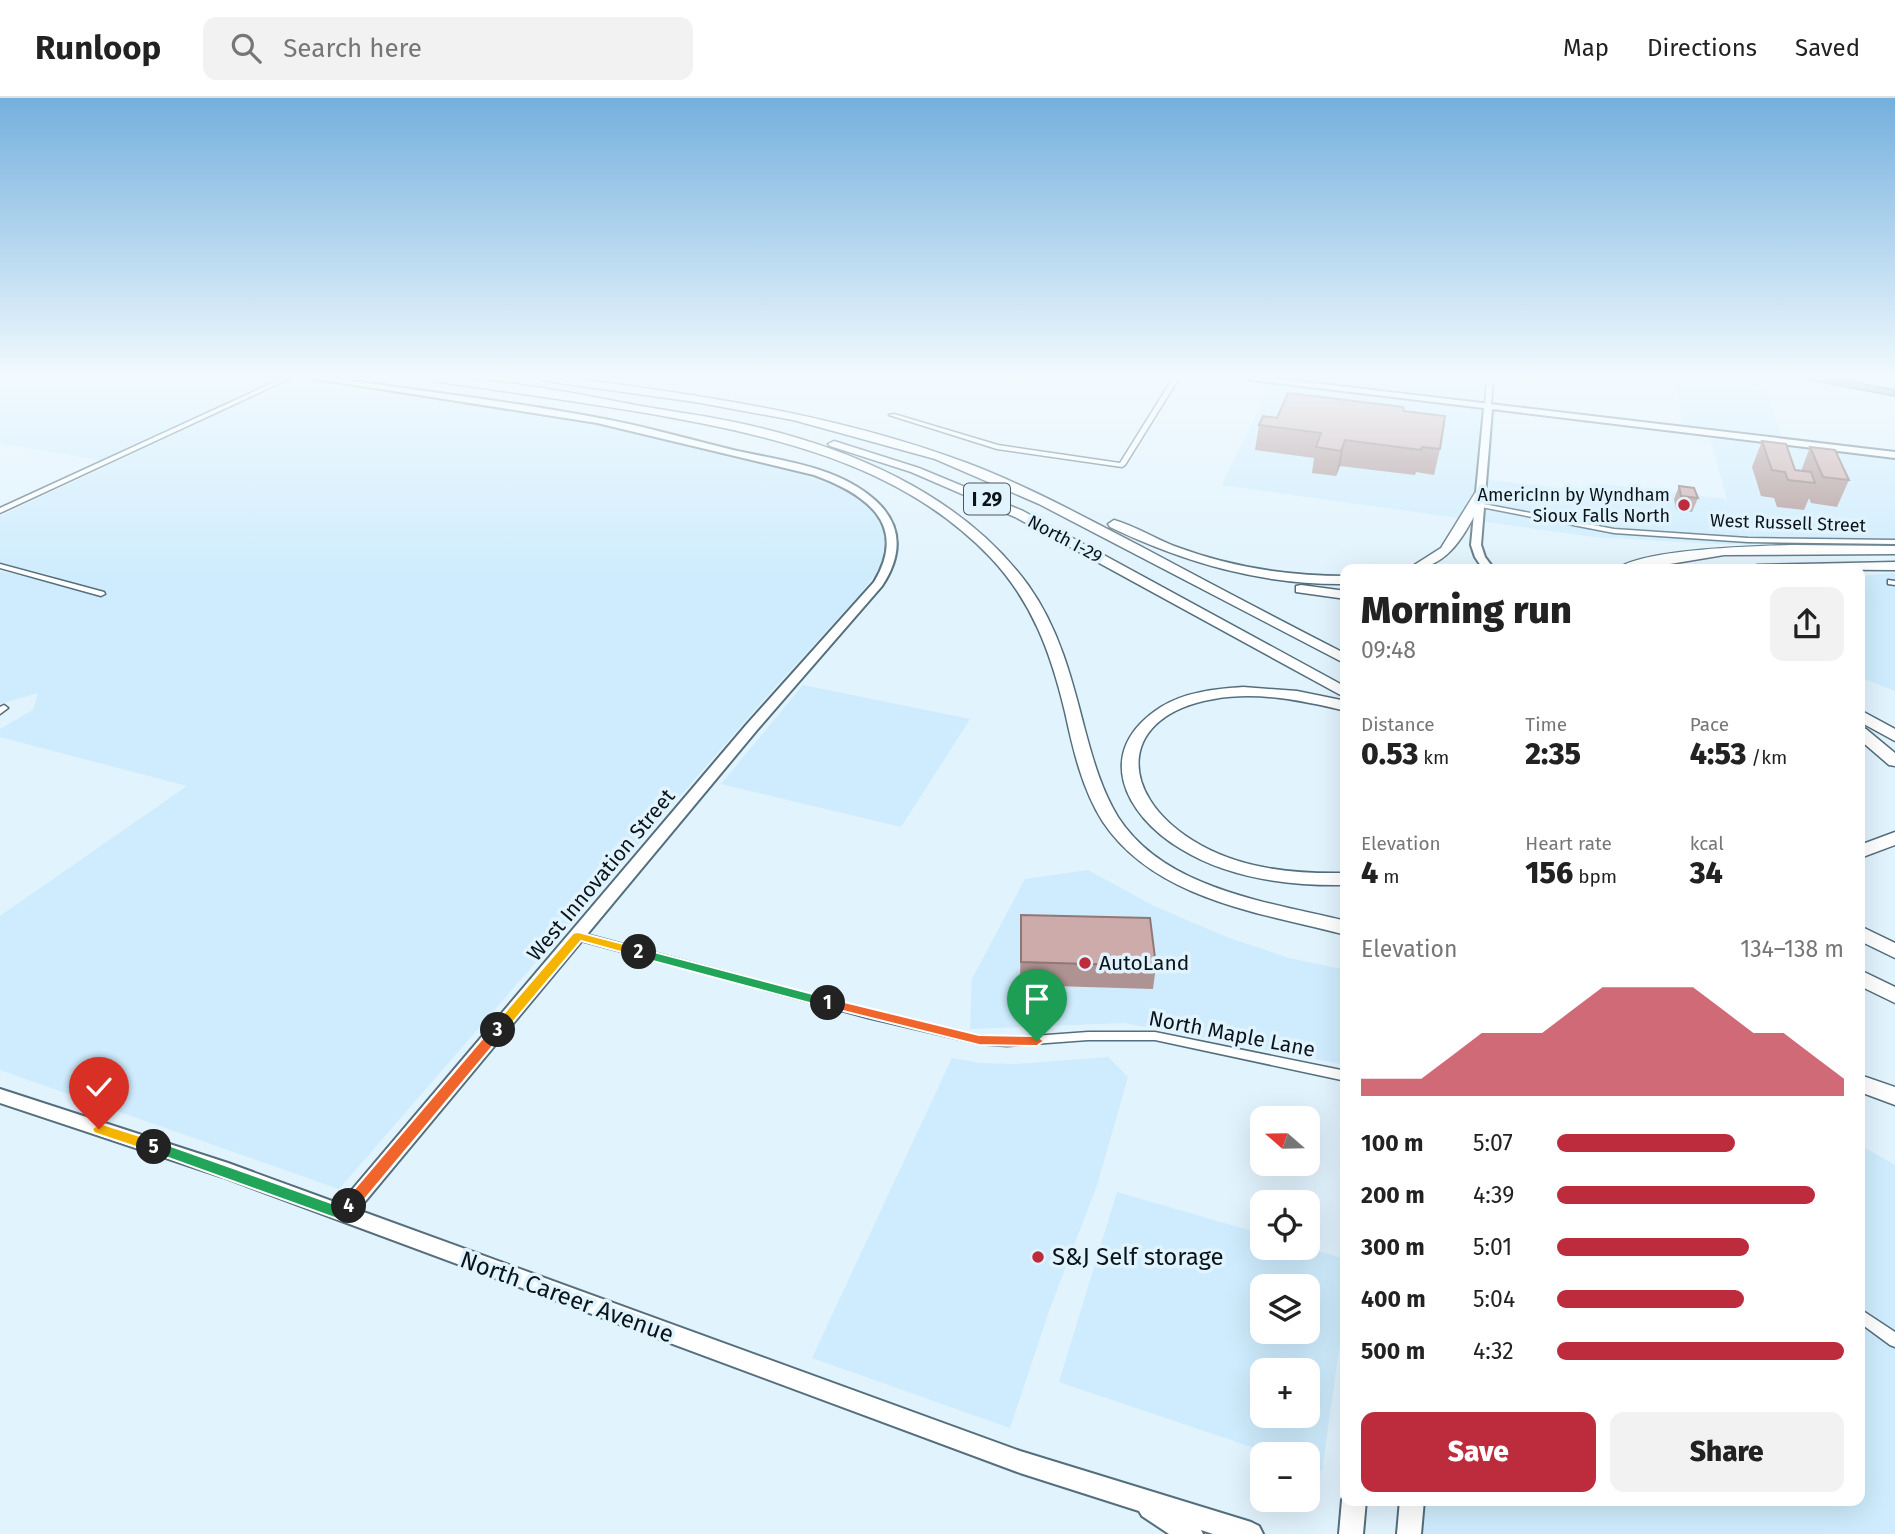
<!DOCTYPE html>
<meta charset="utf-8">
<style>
body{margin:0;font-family:"Fira Sans",sans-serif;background:#f2f2f2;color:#222;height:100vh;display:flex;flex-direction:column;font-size:26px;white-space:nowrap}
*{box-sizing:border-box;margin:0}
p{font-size:23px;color:#767676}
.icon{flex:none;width:38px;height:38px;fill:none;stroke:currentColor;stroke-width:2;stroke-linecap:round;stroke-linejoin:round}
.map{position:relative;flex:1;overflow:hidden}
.panel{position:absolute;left:1340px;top:466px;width:525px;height:942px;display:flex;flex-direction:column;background:#fff;border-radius:14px;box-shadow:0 7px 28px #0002}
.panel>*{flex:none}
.needle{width:46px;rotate:290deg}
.tools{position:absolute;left:1250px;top:1008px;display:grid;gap:14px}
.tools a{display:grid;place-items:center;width:70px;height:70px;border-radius:14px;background:#fff;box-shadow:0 7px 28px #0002;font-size:35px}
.pin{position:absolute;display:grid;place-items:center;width:60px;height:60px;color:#fff;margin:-72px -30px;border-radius:50% 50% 50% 0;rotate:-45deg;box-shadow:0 0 7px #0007}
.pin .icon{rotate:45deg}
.km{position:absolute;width:35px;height:35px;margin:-18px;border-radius:50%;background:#222;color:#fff;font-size:19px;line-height:35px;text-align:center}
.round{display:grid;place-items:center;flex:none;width:74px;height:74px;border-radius:14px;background:#f2f2f2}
.summary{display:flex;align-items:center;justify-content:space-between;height:119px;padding:0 21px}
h1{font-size:38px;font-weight:800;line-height:52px}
.metrics{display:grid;grid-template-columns:repeat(3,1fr);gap:10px;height:119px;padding:7px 21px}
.metrics div{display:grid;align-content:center}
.metrics b{font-size:30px;font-weight:800}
.metrics small{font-size:19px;font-weight:400}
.metrics p{font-size:19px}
.chart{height:196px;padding:14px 21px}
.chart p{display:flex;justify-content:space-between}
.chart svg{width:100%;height:126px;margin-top:7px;fill:#bc2c3d;opacity:.7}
.action{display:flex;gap:14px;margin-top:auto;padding:14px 21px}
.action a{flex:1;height:80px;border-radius:14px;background:#bc2c3d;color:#fff;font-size:28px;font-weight:800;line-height:80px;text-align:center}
.action a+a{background:#f2f2f2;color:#222}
ul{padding:0 21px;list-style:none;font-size:23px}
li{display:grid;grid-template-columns:112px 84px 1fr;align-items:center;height:52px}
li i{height:18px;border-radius:9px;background:#bc2c3d}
header{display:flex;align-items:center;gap:42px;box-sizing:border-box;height:98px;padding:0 35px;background:#fff;border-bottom:2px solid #e0e0e0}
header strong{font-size:33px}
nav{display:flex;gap:38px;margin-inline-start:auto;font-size:24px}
.search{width:490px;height:63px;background:#f2f2f2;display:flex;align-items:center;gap:18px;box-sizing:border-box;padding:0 24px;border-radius:14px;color:#767676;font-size:26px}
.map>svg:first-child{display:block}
</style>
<header>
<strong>Runloop</strong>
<div class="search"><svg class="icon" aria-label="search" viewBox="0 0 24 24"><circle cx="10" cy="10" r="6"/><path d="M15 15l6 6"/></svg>Search here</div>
<nav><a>Map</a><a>Directions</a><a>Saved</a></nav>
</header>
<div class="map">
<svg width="1895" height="1436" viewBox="0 0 1895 1436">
<rect width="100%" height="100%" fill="#e1f3fd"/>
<!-- built -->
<path fill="#ceecfd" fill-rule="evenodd" d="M 0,280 L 283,280 L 102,363 L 0,345 Z
M 1272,280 L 1482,280 L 1480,304 Z
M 293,281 L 589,325 L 772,368 L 819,382 L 853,395 L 870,409 L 885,434 L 882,466 L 863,493 L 766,599 L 339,1091 L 0,972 L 0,818 L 187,688 L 0,639 L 0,631 L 33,612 L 38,595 L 0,606 L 0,473 L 43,483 L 55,478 L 0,465 L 0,418 Z
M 1675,283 L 1766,293 L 1783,341 L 1895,354 L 1895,448 L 1715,446 L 1593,439 L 1222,387 L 1271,286 L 1496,311 L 1489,382 L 1593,394 L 1594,385 L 1727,401 L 1708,332 L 1684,329 Z
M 1891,475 L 1895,476 L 1895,593 L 1860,579 L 1860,478 Z
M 803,587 L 970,621 L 901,729 L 721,686 Z
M 1088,772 L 1154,808 L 1229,840 L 1289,860 L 1346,872 L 1346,967 L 1124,925 L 970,931 L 972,881 L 1025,781 Z
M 1108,959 L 1128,979 L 1097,1087 L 1049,1213 L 1010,1330 L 812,1260 L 952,960 L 980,965 L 1015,966 Z
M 1860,1047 L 1895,1067 L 1895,1436 L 1408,1436 L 1411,1402 L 1860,1402 Z
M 1117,1094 L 1262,1136 L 1262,1150 L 1307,1150 L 1346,1161 L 1346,1201 L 1322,1373 L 1307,1368 L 1307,1356 L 1272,1356 L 1059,1284 ZM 1262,1188 L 1307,1188 L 1307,1234 L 1262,1234 ZM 1262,1272 L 1307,1272 L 1307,1318 L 1262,1318 Z"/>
<!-- water -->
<path fill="#66abd0" stroke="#4a7e99" stroke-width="2" d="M 1799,280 L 1835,280 L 1895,292 L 1895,298 Z"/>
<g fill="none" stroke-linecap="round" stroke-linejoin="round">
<!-- street casing -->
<g stroke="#546e7d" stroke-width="3">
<path id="street" d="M 283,280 L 291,280 L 0,415 L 0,410 Z
M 1173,280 L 1179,280 L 1125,367 L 1122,369 L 997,351 L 889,317 L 894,316 L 998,347 L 1120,365 Z
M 1487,280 L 1493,280 L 1491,308 L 1488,310 L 1485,308 Z
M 1473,404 L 1614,431 L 1748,440 L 1895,442 L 1895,446 L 1748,444 L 1614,435 L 1471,407 L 1470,406 Z
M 0,466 L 104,494 L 105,496 L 101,498 L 0,470 Z
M 1888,482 L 1895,483 L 1895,487 L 1888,486 Z
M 4,607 L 8,610 L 0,616 L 0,609 Z
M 578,834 L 868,912 L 979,938 L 1007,940 L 1088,934 L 1155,934 L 1346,973 L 1346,983 L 1155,942 L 1088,942 L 1007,948 L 979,946 L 868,920 L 574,841 L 573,838 L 574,835 Z
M 1860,1211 L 1895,1234 L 1895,1249 L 1890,1247 L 1860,1225 Z"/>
</g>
<!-- secondary casing -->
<g stroke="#546e7d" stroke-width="4">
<path id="secondary" d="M 310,280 L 331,280 C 420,293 510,303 599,320 C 644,328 688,341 733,352 C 781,363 838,368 876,403 C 904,429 901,459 882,488 L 757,632 L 358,1112 L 1020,1353 L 1251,1424 L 1259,1428 L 1263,1436 L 1213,1436 L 1201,1432 L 1203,1436 L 1169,1436 L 1142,1418 L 1139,1413 L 1020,1375 L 223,1079 L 0,1005 L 0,991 L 228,1065 L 340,1106 L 747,626 L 874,484 C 909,426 866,396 814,377 L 597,325 Z
M 1247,280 L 1271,280 L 1895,354 L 1895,360 L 1492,311 L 1481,447 L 1485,459 L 1494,471 L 1483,471 L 1475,459 L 1471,447 L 1484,310 L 1251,282 Z
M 1346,1394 L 1346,1402 L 1366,1402 L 1363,1436 L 1339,1436 L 1342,1402 Z
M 1400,1402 L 1424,1402 L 1421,1436 L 1397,1436 Z"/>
</g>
<!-- highway casing -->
<g stroke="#546e7d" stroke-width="3">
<path id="highway" d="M 428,280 C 495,280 565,293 630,306 C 666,313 703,317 739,325 C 846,348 961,395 1028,487 C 1059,530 1072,581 1085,632 C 1093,662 1102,693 1118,719 C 1165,792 1269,804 1346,823 L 1346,837 C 1262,815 1155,802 1103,724 C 1082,691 1073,651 1065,614 C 1051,555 1032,503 990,459 C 899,364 770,337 646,315 C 575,303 504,293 433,283 Z
M 540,280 L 569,280 C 703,297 839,317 967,365 C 1028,388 1086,420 1144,450 C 1211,486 1278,521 1346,556 L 1346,566 L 1039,406 L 935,361 L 793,322 L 695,304 L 545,283 Z
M 834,343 L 919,370 L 1023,413 L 1346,589 L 1346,600 L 1015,419 L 911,374 L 830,348 L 828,346 Z
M 1481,391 L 1487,395 C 1467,429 1453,471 1408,471 L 1441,450 L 1475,395 Z
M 1114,422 C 1135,428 1154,440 1174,448 C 1230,469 1286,478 1346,478 L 1346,486 C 1261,487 1185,465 1110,429 L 1108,426 Z
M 1793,447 L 1895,448 L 1895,456 L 1724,457 L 1640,471 L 1617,471 C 1642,451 1757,448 1793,447 Z
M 1895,464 L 1895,472 L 1751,471 L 1757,467 Z
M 1301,487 L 1346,493 L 1346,501 L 1296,494 L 1296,488 Z
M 1243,589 L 1297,593 L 1346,603 L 1346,613 C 1304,603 1258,593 1214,601 C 1119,617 1116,694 1192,742 C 1238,771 1293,776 1346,775 L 1346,787 C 1290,788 1230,781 1181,751 C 1124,717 1092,653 1161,609 C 1185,594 1215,591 1243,589 Z
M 1860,612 L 1895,631 L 1895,643 L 1860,624 Z
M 1860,629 L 1866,631 L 1895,655 L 1895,668 L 1889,667 L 1860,642 Z
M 1895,734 L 1895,747 L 1860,760 L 1860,747 Z
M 1860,828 L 1895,845 L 1895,860 L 1860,843 Z
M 1860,872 L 1895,889 L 1895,905 L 1860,888 Z
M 1860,977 L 1895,989 L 1895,1007 L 1860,994 Z"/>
</g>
<!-- street -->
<use href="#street" fill="#fff" fill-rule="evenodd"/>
<!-- secondary -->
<use href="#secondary" fill="#fff" fill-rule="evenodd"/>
<!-- highway -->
<use href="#highway" fill="#fff" fill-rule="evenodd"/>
</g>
<!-- wall -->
<path fill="#af9392" d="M 1404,313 L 1440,351 L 1434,377 L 1416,374 L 1415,377 L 1340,368 L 1336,378 L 1312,375 L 1314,360 L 1255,352 L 1259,327 L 1277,320 Z
M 1762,343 L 1795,372 L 1801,373 L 1810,349 L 1849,382 L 1837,409 L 1811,405 L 1809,400 L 1804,412 L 1777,409 L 1774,400 L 1761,398 L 1752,369 Z
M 1679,388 L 1698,400 L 1692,414 L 1676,411 L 1674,401 Z
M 1021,817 L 1156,868 L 1153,891 L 1020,887 Z"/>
<!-- shaded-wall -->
<path fill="#8f7877" d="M 1345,342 L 1340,368 L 1336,378 L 1341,353 Z"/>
<!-- building -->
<path fill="#ccabaa" stroke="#8f7877" stroke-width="2" d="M 1288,295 L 1403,309 L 1404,313 L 1445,318 L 1440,351 L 1422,349 L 1421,352 L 1345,342 L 1341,353 L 1316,349 L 1321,335 L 1259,327 L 1263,318 L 1277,320 Z
M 1762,343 L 1786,346 L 1795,372 L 1811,374 L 1815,385 L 1788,382 L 1785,374 L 1772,372 Z
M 1810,349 L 1835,352 L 1849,382 L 1823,379 Z
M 1679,388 L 1694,390 L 1698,400 L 1681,398 Z
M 1021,817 L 1150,820 L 1156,868 L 1021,864 Z"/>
<!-- sky -->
<linearGradient id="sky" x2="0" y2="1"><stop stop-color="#74b0de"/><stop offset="0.58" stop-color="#f2fafe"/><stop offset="1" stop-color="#f2fafe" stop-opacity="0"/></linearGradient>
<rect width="1895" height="481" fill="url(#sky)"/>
<!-- split-1 -->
<path fill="#f0652b" stroke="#fff" stroke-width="2" d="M 828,900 L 979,937 L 1037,938 L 1044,943 L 1037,948 L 979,947 L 823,908 L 823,902 Z"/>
<!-- split-2 -->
<path fill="#22a559" stroke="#fff" stroke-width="2" d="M 639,850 L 828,900 L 834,905 L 828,910 L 634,858 L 634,851 Z"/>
<!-- split-3 -->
<path fill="#f5b400" stroke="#fff" stroke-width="2" d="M 578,834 L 643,851 L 645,854 L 639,859 L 581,843 L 503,936 L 493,936 L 493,928 L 573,835 Z"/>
<!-- split-4 -->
<path fill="#f0652b" stroke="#fff" stroke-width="2" d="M 498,927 L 503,928 L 503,936 L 355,1113 L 344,1113 L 342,1108 L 344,1103 L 493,928 Z"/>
<!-- split-5 -->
<path fill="#22a559" stroke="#fff" stroke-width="2" d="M 154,1042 L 340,1108 L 349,1101 L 355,1103 L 357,1108 L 348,1121 L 343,1123 L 149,1053 L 146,1049 L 149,1044 Z"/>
<!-- split-6 -->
<path fill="#f5b400" stroke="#fff" stroke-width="2" d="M 99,1025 L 159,1044 L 161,1049 L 154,1055 L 94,1035 L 92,1031 Z"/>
<!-- markers -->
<g fill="#bc2c3d" stroke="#e1f3fd" stroke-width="2.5">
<circle cx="1684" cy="407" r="7"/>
<circle cx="1085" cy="865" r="7"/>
<circle cx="1038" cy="1159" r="7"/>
</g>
<g text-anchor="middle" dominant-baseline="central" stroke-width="7" stroke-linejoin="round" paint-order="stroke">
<!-- far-poi labels -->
<g font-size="18" fill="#0a141a" stroke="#e1f3fd" text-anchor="end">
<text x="1670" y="397">AmericInn by Wyndham<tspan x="1670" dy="21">Sioux Falls North</tspan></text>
</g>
<!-- far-street labels -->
<g font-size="18" fill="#0a141a" stroke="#e1f3fd">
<text transform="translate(1788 425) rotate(2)">West Russell Street</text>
<text transform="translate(1065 441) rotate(28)">North I-29</text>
</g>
<!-- shield labels -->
<rect fill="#e1f3fd" stroke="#4a575e" stroke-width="2" x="964" y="385.5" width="46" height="31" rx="5"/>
<g font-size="19" font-weight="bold" fill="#0a141a">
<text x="987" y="401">I 29</text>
</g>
<!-- street labels -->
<g font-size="21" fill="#0a141a" stroke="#e1f3fd">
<text transform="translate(601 777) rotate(-50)">West Innovation Street</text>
<text transform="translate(1232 936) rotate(11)">North Maple Lane</text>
</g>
<!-- poi labels -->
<g font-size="21" fill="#0a141a" stroke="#e1f3fd" text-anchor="start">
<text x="1099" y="865">AutoLand</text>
</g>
<!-- near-poi labels -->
<g font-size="24" fill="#0a141a" stroke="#e1f3fd" text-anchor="start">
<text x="1052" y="1159">S&amp;J Self storage</text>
</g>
<!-- near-street labels -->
<g font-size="24" fill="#0a141a" stroke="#e1f3fd">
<text transform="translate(567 1199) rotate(20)">North Career Avenue</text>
</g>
</g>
</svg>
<div class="tools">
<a><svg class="needle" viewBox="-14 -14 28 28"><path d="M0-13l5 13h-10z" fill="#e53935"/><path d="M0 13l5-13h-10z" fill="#767676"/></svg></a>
<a><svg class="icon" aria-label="locate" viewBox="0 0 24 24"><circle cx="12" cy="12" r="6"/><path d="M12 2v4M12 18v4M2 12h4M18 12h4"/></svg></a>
<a><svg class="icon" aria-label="layers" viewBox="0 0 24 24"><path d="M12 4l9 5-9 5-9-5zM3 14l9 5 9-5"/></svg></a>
<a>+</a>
<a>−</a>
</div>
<div class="pin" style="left:1037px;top:943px;background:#1e9e55"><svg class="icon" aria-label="arrive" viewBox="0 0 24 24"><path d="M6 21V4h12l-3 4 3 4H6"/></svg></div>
<div class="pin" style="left:99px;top:1031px;background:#d93025"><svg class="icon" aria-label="check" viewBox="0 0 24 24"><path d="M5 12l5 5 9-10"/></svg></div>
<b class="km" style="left:828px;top:905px">1</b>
<b class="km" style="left:639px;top:854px">2</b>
<b class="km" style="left:498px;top:932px">3</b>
<b class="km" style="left:349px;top:1108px">4</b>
<b class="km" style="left:154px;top:1049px">5</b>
<section class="panel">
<div class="summary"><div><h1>Morning run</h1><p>09:48</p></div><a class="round"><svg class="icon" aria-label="share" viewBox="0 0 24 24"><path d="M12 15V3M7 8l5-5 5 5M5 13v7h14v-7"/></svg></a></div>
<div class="metrics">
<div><p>Distance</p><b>0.53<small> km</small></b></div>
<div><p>Time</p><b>2:35</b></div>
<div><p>Pace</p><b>4:53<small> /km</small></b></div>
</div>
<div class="metrics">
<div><p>Elevation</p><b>4<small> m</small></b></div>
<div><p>Heart rate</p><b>156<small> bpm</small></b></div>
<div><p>kcal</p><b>34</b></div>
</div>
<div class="chart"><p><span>Elevation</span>134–138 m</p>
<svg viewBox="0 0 160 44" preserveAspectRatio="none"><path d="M0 44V38L10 38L20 38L30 30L40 22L50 22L60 22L70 14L80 6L90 6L100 6L110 6L120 14L130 22L140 22L150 30L160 38V44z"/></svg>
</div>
<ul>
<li><b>100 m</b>5:07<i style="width:62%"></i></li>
<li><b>200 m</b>4:39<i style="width:90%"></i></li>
<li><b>300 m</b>5:01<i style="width:67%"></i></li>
<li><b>400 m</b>5:04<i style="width:65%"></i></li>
<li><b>500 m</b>4:32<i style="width:100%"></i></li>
</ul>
<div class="action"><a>Save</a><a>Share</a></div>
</section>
</div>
